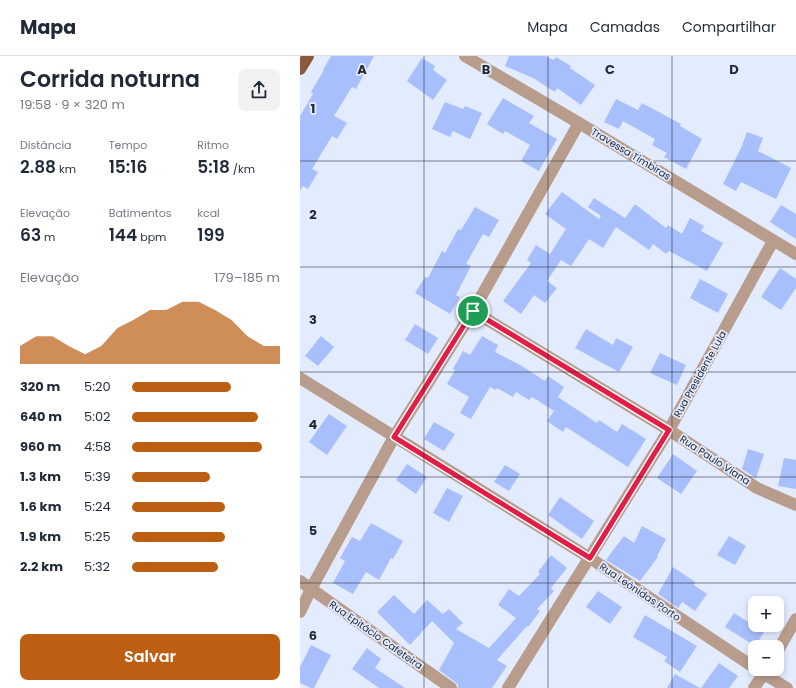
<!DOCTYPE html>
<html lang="pt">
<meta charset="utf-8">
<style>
body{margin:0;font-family:Poppins,sans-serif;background:#f2f2f3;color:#1f2937;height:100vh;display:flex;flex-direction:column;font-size:15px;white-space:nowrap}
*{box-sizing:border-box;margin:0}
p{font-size:13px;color:#747a83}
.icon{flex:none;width:22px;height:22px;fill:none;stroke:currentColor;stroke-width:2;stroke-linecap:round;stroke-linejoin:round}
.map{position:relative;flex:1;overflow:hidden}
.side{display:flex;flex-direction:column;background:#fff;width:300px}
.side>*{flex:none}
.controls{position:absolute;left:448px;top:540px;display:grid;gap:8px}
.controls a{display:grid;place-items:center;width:36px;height:36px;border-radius:8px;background:#fff;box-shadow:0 2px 6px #0003;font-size:20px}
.pin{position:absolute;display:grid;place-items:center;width:34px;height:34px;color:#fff;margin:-17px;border:2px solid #fff;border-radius:50%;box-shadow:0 1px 4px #0007}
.round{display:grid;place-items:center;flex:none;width:42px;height:42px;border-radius:8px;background:#f2f2f3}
.summary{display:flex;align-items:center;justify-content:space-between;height:68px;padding:0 20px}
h1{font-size:22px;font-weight:600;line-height:30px}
.stats{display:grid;grid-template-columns:repeat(3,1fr);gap:6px;height:68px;padding:4px 20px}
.stats div{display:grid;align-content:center}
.stats b{font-size:17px;font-weight:600}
.stats small{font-size:11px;font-weight:400}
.stats p{font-size:11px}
.chart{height:112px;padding:8px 20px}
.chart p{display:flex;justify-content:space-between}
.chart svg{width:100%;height:72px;margin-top:4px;fill:#bc5f12;opacity:.7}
.primary-button{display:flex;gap:8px;margin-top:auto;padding:8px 20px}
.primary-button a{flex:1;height:46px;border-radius:8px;background:#bc5f12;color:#fff;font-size:16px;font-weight:600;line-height:46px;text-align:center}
ul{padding:0 20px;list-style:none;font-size:13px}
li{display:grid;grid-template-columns:64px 48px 1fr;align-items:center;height:30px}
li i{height:10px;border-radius:5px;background:#bc5f12}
header{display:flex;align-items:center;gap:24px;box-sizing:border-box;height:56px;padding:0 20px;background:#fff;border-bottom:1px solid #e0e1e3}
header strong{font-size:19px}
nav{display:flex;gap:22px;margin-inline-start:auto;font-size:14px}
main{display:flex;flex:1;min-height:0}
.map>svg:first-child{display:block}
</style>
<header>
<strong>Mapa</strong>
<nav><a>Mapa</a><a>Camadas</a><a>Compartilhar</a></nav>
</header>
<main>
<section class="side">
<div class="summary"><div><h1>Corrida noturna</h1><p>19:58 · 9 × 320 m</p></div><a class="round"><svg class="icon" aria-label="share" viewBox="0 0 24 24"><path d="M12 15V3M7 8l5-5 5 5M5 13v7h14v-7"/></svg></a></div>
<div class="stats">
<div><p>Distância</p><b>2.88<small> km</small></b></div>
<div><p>Tempo</p><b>15:16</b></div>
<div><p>Ritmo</p><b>5:18<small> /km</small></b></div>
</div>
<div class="stats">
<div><p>Elevação</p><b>63<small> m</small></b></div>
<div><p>Batimentos</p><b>144<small> bpm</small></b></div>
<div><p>kcal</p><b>199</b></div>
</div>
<div class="chart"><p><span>Elevação</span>179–185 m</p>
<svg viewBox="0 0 160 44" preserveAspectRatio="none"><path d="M0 44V33L10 27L20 27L30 33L40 38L50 33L60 22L70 17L80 11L90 11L100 6L110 6L120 11L130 17L140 27L150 33L160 33V44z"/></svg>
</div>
<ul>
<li><b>320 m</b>5:20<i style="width:67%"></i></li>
<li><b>640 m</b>5:02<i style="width:85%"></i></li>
<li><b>960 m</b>4:58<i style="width:88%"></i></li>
<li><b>1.3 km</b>5:39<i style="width:53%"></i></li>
<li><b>1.6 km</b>5:24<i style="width:63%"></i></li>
<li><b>1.9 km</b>5:25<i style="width:63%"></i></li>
<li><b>2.2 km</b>5:32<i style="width:58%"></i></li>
</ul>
<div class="primary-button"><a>Salvar</a></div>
</section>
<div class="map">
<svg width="496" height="632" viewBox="0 0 496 632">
<rect width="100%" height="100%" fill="#e3ebff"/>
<!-- building -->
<path fill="#a7bffc" d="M 31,0 L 74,0 L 56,33 L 52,31 L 34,60 L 47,67 L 37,83 L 32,80 L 12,113 L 18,116 L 8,133 L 3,130 L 0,134 L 0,60 L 13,38 L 11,36 L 24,14 L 23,14 Z
M 209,0 L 245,0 L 254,4 L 256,1 L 271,10 L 270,12 L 295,29 L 281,49 L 257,32 L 255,36 L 233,22 L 205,10 Z
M 122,2 L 135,10 L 133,14 L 147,24 L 133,44 L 107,25 Z
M 203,42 L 234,60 L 229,67 L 257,83 L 239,115 L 221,105 L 230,89 L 205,75 L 203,78 L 187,68 Z
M 316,43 L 338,54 L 342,47 L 381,68 L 380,70 L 402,83 L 386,113 L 364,101 L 367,97 L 352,89 L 355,83 L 323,65 L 319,73 L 304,66 Z
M 145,46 L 163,53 L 165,50 L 182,57 L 170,83 L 153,75 L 150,81 L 132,73 Z
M 447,76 L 463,82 L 458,95 L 491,112 L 476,143 L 441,126 L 436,135 L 423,128 L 441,92 Z
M 262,136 L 299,163 L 301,160 L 288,151 L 294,142 L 325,162 L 335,148 L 366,172 L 368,169 L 382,178 L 390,162 L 404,170 L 401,175 L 423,187 L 407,215 L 369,195 L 366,198 L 353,188 L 349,194 L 316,171 L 303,192 L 289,183 L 271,210 L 261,204 L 247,225 L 257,232 L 245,247 L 234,239 L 221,258 L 203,245 L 231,207 L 227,204 L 236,189 L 250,198 L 266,173 L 245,158 Z
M 481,149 L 496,158 L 496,183 L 470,166 Z
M 175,151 L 199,164 L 189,181 L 183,178 L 166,208 L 171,210 L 156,239 L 160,241 L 150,258 L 115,237 L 125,221 L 128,222 L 142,195 L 145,197 L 158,173 L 161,174 Z
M 480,212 L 496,223 L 496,232 L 481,254 L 461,241 Z
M 400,223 L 428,238 L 418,257 L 390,242 Z
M 115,268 L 138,282 L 128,298 L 105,284 Z
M 286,273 L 313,289 L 316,282 L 333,291 L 319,316 L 275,292 Z
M 21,280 L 34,291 L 18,310 L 5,300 Z
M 182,280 L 198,289 L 195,296 L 222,310 L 245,325 L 248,320 L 264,331 L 258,341 L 297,367 L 299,364 L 317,376 L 322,368 L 346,383 L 328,411 L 266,371 L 263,376 L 247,365 L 254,355 L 232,341 L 229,344 L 216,336 L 213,341 L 197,332 L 196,334 L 190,331 L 171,363 L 160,357 L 169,341 L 147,328 L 155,314 L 153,313 L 163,295 L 170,299 Z
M 360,297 L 386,309 L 377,329 L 350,317 Z
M 29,358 L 47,370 L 27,399 L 9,386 Z
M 134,366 L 155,378 L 144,395 L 124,383 Z
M 448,393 L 464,398 L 456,422 L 442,413 Z
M 373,398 L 397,415 L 381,438 L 357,422 Z
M 484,402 L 496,404 L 496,433 L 478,430 Z
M 107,408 L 127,421 L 116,438 L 96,424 Z
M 205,409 L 220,418 L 209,435 L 194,426 Z
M 147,432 L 163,440 L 149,466 L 133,457 Z
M 260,441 L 294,465 L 282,483 L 248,459 Z
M 71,467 L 103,485 L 93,503 L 91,502 L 79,524 L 66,516 L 53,538 L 33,527 L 45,505 L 40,502 L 52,481 L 60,485 Z
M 342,470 L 366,483 L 357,500 L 358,501 L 340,525 L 306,504 L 314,493 L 324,480 L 334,487 Z
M 429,480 L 446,490 L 435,509 L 417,499 Z
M 251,499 L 267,512 L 251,532 L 254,535 L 237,553 L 240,555 L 228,571 L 227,570 L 197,604 L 207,610 L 192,632 L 158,632 L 158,629 L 155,626 L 139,614 L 154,587 L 132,565 L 110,589 L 77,556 L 94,539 L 114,558 L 127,544 L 143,558 L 149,553 L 163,567 L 156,573 L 189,592 L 216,562 L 198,549 L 209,533 L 219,540 L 240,518 L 238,516 Z
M 373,511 L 395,526 L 394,529 L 407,538 L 395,555 L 382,546 L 378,552 L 358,538 Z
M 298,535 L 322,551 L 310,568 L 286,551 Z
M 434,557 L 464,576 L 455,590 L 425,571 Z
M 345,559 L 397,590 L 380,616 L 364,605 L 367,601 L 333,581 Z
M 11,589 L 31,599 L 14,632 L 11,632 L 0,627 L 0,611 Z
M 67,592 L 81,603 L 75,612 L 105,632 L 79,632 L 52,613 Z
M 419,607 L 438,620 L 429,632 L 401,632 Z
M 375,618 L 400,632 L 367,632 Z"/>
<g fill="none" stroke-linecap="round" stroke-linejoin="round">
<!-- street -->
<path stroke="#b99d8c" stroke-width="12" d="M 165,0 L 279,67 L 496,198
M 173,255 L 369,374 L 457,432 L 496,449
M 0,322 L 290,502 L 455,612
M 0,525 L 151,632
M 0,556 L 11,533 L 94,381 L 173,255 L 279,67
M 477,596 L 496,563
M 456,613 L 487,632
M 208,632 L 369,374 L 473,185
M 454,632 L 467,613"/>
<!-- primary -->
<path stroke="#8b5a3c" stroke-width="12" d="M 0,13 L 8,0"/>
</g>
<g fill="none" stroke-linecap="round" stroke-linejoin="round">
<!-- route casing -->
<g stroke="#fff" stroke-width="8">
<path id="route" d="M 173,255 L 369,374 L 290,502 L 94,381 Z"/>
</g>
<!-- route -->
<use href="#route" stroke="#e11d48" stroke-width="5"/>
</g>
<!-- grid -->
<path fill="none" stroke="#242935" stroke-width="1" stroke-opacity="0.55" d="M 124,0 L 124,632M 248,0 L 248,632M 372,0 L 372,632M 0,105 L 496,105M 0,211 L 496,211M 0,316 L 496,316M 0,421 L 496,421M 0,527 L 496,527"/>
<g text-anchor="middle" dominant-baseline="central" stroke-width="3.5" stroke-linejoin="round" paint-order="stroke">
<!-- street labels -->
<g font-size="10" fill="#242935" stroke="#e3ebff">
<text transform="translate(331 98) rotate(31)">Travessa Timbiras</text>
<text transform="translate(400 318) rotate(-61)">Rua Presidente Lula</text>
<text transform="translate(415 404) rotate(33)">Rua Paulo Viana</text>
<text transform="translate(340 536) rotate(34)">Rua Leônidas Porto</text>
<text transform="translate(76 579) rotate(35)">Rua Epitácio Cafeteira</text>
</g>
</g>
<g font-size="13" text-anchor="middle" font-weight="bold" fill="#242935" stroke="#e3ebff" stroke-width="3.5" stroke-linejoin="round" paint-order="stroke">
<text x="62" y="18">A</text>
<text x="186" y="18">B</text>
<text x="310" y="18">C</text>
<text x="434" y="18">D</text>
<text x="13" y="57">1</text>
<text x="13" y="163">2</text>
<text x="13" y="268">3</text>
<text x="13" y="373">4</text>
<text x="13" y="479">5</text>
<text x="13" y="584">6</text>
</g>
</svg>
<div class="controls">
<a>+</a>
<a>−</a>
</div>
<div class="pin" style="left:173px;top:255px;background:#1e9e55"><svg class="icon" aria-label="arrive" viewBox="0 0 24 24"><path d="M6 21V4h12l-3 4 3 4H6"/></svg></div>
</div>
</main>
